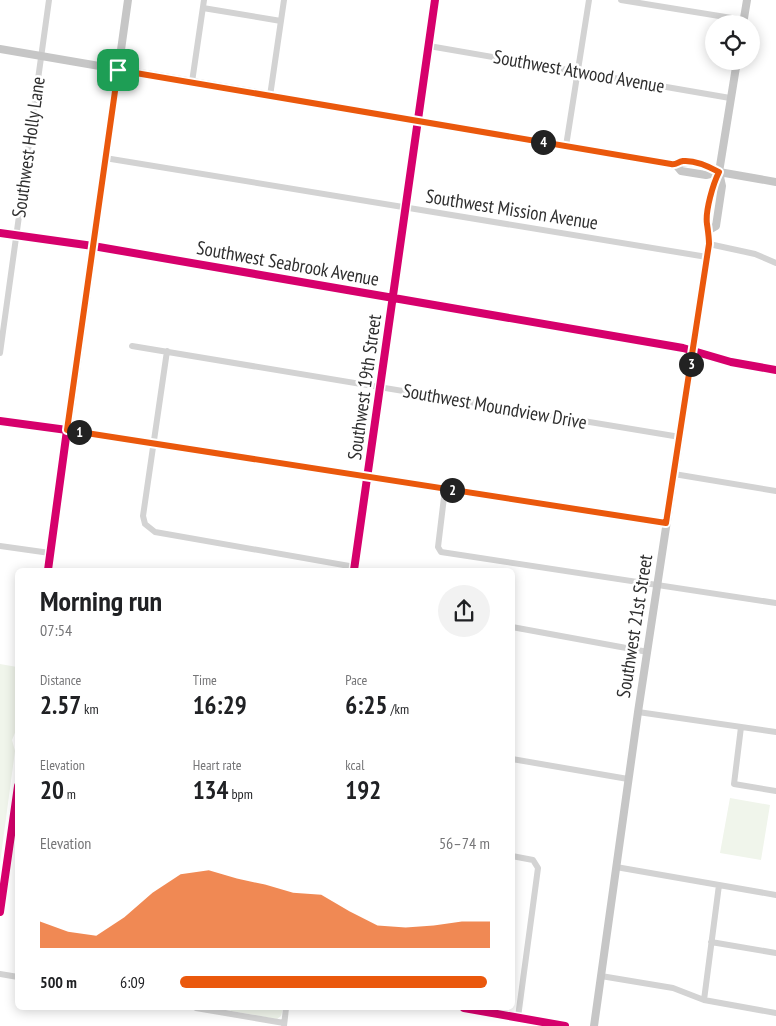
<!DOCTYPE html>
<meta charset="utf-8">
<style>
body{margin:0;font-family:"PT Sans Narrow",sans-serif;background:#f2f2f2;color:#202124;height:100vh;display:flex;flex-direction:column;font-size:19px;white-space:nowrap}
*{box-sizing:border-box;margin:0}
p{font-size:16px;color:#757577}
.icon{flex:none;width:28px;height:28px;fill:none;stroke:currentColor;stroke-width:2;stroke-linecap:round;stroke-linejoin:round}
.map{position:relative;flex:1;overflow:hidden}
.panel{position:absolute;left:15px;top:568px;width:500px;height:442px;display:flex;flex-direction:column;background:#fff;border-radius:8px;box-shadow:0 2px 12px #0003}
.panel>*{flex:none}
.tools{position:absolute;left:705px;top:15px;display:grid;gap:10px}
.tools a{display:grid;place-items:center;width:55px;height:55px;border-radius:50%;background:#fff;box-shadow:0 2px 12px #0003;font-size:25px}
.pin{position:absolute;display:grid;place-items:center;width:42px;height:42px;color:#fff;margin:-21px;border-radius:10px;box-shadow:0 2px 8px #0006}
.km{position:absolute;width:25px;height:25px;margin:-12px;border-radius:50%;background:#222;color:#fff;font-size:14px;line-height:25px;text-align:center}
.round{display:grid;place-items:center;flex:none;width:52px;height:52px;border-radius:26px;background:#f2f2f2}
.headline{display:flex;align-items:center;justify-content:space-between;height:85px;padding:0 25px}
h1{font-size:28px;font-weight:800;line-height:38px}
.metrics{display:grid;grid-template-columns:repeat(3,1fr);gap:8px;height:85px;padding:5px 25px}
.metrics div{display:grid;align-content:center}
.metrics b{font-size:25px;font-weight:800}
.metrics small{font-size:14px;font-weight:400}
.metrics p{font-size:14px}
.chart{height:140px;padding:10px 25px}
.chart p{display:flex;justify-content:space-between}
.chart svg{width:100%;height:90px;margin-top:5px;fill:#ea580c;opacity:.7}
ul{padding:0 25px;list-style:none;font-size:16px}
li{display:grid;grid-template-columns:80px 60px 1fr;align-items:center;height:38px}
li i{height:12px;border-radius:6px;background:#ea580c}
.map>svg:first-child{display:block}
</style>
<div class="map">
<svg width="776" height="1026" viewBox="0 0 776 1026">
<rect width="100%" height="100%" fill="#fff"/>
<!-- green -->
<path fill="#f0f5eb" d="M 0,664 L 17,667 L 17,728 L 12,740 L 15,751 L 0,863 Z
M 730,798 L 770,805 L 761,860 L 720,853 Z
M 229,1008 L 283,1008 L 281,1016 L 277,1019 L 231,1011 Z"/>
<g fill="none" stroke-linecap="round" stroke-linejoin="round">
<!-- minor -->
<path stroke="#d3d3d3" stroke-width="6" d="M 621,0 L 744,20
M 203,8 L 281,21
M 429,46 L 730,98
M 192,82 L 204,0
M 270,96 L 284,0
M 566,146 L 589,0
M 105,158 L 707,257
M 0,233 L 93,246 L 683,348 L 731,362 L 776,370
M 709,244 L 755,254 L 776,263
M 132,346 L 680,437
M 167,351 L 143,516 L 145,524 L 155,532 L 355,567
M 0,353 L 49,0
M 0,421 L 666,523
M 674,474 L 776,491
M 445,489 L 438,547 L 441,552 L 776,603
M 0,546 L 50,553
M 354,570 L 435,0
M 512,627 L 648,652
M 638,712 L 776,732
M 741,727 L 734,784 L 776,791
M 512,759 L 628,779
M 512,856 L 533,860 L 538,868 L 518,1017
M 616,867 L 776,895
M 711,942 L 776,953
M 0,974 L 18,977
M 601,976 L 673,988 L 704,1000 L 776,1013
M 704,1000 L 719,885
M 196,1008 L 284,1023
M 464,1008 L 565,1026
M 284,1026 L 286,1008"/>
<!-- major -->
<path stroke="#c6c6c6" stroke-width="8" d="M 743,24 L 747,0
M 0,49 L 676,165 C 689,158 707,165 719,172
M 676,165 L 681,171 L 706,175 L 719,172 L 776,182
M 709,230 L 716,226 L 722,186 L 719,172 L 737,61
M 48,570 L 128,0
M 0,912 L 18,786
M 594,1026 L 638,712 L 709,244 C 709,237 708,231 707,224 C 705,211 713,184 719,172"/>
<!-- cycleway casing -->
<g stroke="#fff" stroke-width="11">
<path id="cycleway" d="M 0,233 L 93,246 L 683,348 L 731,362 L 776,370
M 0,421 L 67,430 L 48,570
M 354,570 L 435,0
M 0,912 L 18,786
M 464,1008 L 565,1026"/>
</g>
<!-- cycleway -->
<use href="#cycleway" stroke="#d6006c" stroke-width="8"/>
</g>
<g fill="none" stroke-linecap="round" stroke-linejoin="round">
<!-- route casing -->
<g stroke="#fff" stroke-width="10">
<path id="route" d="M 118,70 L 671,164 C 677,165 677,162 683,161 C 694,160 710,167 719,172 C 713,184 705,211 707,224 C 708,231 709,237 709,244 L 666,523 L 67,430 Z"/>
</g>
<!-- route -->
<use href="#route" stroke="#ea580c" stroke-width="6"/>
</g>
<g text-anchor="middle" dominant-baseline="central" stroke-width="5" stroke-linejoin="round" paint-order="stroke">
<!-- street labels -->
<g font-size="19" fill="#2e2e2e" stroke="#fff">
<text transform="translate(579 71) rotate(10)">Southwest Atwood Avenue</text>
<text transform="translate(28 147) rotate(-82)">Southwest Holly Lane</text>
<text transform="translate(512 209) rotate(9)">Southwest Mission Avenue</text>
<text transform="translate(288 263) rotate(10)">Southwest Seabrook Avenue</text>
<text transform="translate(364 387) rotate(-82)">Southwest 19th Street</text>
<text transform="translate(495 406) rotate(10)">Southwest Moundview Drive</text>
<text transform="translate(634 626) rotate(-81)">Southwest 21st Street</text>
</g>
</g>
</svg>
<div class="tools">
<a><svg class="icon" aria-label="locate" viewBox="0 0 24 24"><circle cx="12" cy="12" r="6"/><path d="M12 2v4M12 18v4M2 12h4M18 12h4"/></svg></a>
</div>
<div class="pin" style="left:118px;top:70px;background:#1e9e55"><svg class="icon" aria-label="arrive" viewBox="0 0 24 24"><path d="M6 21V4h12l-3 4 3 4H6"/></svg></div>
<b class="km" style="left:79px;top:432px">1</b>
<b class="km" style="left:452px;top:490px">2</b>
<b class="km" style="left:691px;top:364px">3</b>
<b class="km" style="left:543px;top:142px">4</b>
<section class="panel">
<div class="headline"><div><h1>Morning run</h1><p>07:54</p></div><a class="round"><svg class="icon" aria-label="share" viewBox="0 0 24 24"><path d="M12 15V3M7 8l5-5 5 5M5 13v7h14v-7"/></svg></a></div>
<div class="metrics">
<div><p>Distance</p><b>2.57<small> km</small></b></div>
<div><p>Time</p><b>16:29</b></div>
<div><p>Pace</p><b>6:25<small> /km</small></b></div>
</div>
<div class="metrics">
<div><p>Elevation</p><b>20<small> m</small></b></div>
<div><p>Heart rate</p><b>134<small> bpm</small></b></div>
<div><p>kcal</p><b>192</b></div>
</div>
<div class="chart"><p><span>Elevation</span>56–74 m</p>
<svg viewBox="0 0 160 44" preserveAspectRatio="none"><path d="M0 44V31L10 36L20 38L30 29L40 17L50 8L60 6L70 10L80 13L90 17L100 18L110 26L120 33L130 34L140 33L150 31L160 31V44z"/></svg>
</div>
<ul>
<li><b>500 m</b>6:09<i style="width:99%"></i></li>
</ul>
</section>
</div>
